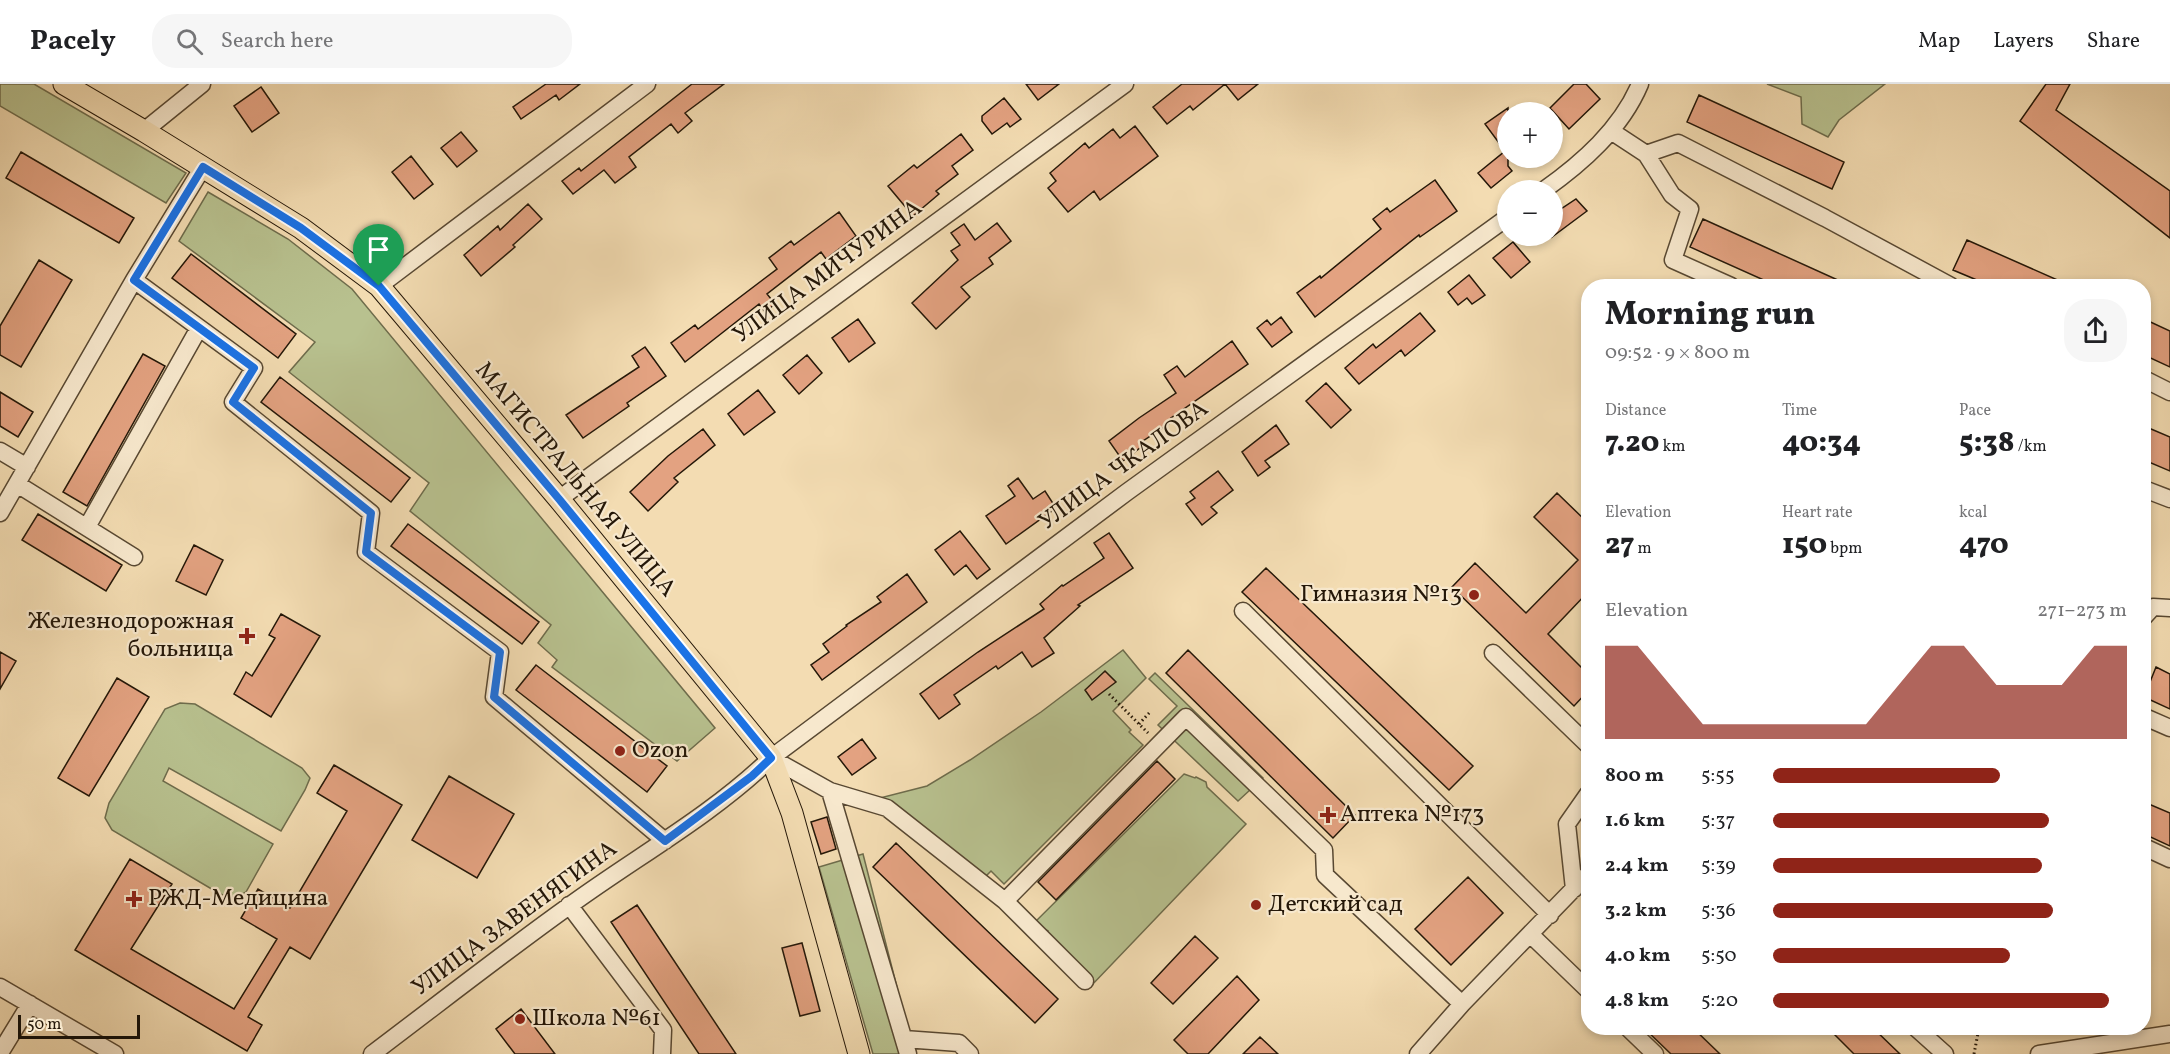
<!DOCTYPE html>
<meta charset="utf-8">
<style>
body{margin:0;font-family:Vollkorn,serif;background:#f6f6f6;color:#202124;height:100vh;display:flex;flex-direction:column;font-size:22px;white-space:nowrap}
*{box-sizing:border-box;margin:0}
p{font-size:20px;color:#757577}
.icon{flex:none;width:33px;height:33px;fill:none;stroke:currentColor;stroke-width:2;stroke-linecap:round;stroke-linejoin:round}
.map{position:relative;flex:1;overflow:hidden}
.details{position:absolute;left:1581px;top:195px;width:570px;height:756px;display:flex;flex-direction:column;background:#fff;border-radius:24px;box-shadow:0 3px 9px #0003}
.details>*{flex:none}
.fabs{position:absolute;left:1497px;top:18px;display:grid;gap:12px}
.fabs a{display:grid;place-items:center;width:66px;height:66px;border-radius:50%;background:#fff;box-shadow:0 3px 9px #0003;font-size:30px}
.scale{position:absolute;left:18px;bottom:15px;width:122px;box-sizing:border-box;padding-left:6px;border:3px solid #241708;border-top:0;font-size:16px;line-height:21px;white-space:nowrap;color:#241708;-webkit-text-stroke:4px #f7e8cd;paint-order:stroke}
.pin{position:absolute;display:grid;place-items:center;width:51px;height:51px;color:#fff;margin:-62px -26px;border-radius:50% 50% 50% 0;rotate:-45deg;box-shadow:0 0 6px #0007}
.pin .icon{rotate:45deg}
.round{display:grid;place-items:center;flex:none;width:63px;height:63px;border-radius:24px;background:#f6f6f6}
.summary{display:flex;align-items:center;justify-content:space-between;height:102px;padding:0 24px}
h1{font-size:33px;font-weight:800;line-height:45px}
.stats{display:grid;grid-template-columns:repeat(3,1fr);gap:9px;height:102px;padding:6px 24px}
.stats div{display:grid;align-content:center}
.stats b{font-size:30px;font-weight:800}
.stats small{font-size:16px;font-weight:400}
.stats p{font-size:16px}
.chart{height:168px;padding:12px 24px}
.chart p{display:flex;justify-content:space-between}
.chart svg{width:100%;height:108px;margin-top:6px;fill:#8f2418;opacity:.7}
ul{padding:0 24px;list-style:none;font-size:20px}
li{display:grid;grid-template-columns:96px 72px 1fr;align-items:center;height:45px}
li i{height:15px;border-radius:8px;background:#8f2418}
header{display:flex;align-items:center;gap:36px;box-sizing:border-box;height:84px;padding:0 30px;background:#fff;border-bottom:2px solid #e0e0e0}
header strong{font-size:28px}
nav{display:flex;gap:33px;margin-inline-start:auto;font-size:21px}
.search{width:420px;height:54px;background:#f6f6f6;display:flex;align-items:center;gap:15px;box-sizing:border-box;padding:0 21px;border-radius:24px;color:#757577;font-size:22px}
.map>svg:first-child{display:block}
</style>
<header>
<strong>Pacely</strong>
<div class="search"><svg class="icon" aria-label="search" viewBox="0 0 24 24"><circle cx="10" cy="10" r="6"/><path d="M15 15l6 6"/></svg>Search here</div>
<nav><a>Map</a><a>Layers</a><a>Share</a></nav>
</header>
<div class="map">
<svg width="2170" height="970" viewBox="0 0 2170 970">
<rect width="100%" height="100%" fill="#f3dcb2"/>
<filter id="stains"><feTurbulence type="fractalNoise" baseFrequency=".00333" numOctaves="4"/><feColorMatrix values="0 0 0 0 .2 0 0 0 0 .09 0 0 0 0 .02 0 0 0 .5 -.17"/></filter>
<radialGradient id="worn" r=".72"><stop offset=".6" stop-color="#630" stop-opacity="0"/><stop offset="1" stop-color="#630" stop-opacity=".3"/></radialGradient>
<!-- green -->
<path fill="#b8c18f" stroke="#6e6c4c" stroke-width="1.5" d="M 0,0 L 34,0 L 186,89 L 166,119 L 0,22 Z
M 1767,0 L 1885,0 L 1839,36 L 1828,53 L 1802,40 L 1801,13 Z
M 208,108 L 288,155 L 352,205 L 715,644 L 677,677 L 552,583 L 557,576 L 538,559 L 551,541 L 410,427 L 429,399 L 289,288 L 315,258 L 179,157 Z
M 1123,566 L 1146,594 L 1113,627 L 1131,646 L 1129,648 L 1143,661 L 1004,800 L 991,787 L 986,792 L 872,716 L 927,702 L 970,676 L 1041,628 Z
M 1155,589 L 1263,694 L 1238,717 L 1158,641 L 1177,622 L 1149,595 Z
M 180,619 L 195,620 L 302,684 L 310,694 L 305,706 L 281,747 L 169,684 L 163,697 L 273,760 L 246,808 L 235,814 L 220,810 L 112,746 L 105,734 L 109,719 L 165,625 Z
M 1184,690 L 1195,694 L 1196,693 L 1206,698 L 1207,703 L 1246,740 L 1091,902 L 1041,855 L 1048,847 L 1034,839 Z
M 863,770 L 914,970 L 873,970 L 819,783 Z"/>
<!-- building -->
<path fill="#e3a281" stroke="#241708" stroke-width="1.5" d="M 546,0 L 580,0 L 559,16 L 556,11 L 521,35 L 513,23 Z
M 692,0 L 724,0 L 685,29 L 692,37 L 678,49 L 671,40 L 629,73 L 636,83 L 615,99 L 604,86 L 573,110 L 562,97 L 579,84 L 581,87 Z
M 1026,0 L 1059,0 L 1038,16 Z
M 1182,0 L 1225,0 L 1193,26 L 1190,22 L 1167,40 L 1153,23 Z
M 1225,0 L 1258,0 L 1238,16 Z
M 1574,0 L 1586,0 L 1600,15 L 1569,45 L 1550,24 Z
M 2046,0 L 2070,0 L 2056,26 L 2170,107 L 2170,154 L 2020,37 Z
M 261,3 L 279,29 L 252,48 L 234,22 Z
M 1699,11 L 1844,78 L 1832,105 L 1687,38 Z
M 1004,14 L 1021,35 L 1010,43 L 1007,39 L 992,50 L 982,37 L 982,32 Z
M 1508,24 L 1508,82 L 1512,87 L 1491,104 L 1478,89 L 1505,67 L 1485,40 Z
M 1135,42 L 1158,72 L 1100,116 L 1094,107 L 1068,128 L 1048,104 L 1056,97 L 1050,89 L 1085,59 L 1089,64 L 1113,45 L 1120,54 Z
M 461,48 L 477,67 L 457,83 L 441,64 Z
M 961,50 L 973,66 L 952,82 L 958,90 L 936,107 L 939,110 L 913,132 L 888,102 L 914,81 L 917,84 Z
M 21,68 L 134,134 L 119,159 L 6,94 Z
M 411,72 L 433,100 L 414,115 L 392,88 Z
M 1435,96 L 1457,127 L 1420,153 L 1419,151 L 1315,233 L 1297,209 L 1320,192 L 1321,194 L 1381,145 L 1373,135 L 1387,124 L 1390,128 Z
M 1576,115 L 1587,127 L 1552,153 L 1552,131 Z
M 528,120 L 542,135 L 513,161 L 515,163 L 481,192 L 464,171 L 498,142 L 500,146 Z
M 839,128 L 856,152 L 826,175 L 821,168 L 767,210 L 775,220 L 765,228 L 759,220 L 685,278 L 671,259 L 695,241 L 698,245 L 777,185 L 769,174 L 791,157 L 794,161 Z
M 1703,135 L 1851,202 L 1777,202 L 1690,163 Z
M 997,139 L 1011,157 L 989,174 L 993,180 L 961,203 L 970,213 L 936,245 L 912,219 L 958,176 L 951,167 L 960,161 L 951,149 L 964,140 L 975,156 Z
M 1967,156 L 2071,202 L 1991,202 L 1953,186 Z
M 1513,158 L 1530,178 L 1511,194 L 1493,174 Z
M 191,170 L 296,250 L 278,274 L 172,194 Z
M 39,176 L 72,196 L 21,283 L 0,271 L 0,242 Z
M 1469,191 L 1485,211 L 1472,220 L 1467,214 L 1458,221 L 1448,208 Z
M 1420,229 L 1435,247 L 1405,272 L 1401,266 L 1359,300 L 1345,284 L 1373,260 L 1376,264 Z
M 1281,233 L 1292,248 L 1272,263 L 1257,244 L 1267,236 L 1271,241 Z
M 858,235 L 875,259 L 849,278 L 832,254 Z
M 2144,235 L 2170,247 L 2170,283 L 2144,271 Z
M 1232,257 L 1248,280 L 1171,334 L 1173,337 L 1143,357 L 1145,360 L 1123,377 L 1109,357 L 1139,334 L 1176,309 L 1164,291 L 1177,282 L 1185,293 Z
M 645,263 L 666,292 L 627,319 L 629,322 L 583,354 L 566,331 L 639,283 L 632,272 Z
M 143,270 L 165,282 L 87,422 L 63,408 Z
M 807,271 L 822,289 L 799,310 L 783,291 Z
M 280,293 L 410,394 L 391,418 L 261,318 Z
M 1326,299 L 1351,326 L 1331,344 L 1306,317 Z
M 758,306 L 775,328 L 744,351 L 728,330 Z
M 0,308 L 33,328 L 18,353 L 0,342 Z
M 1276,341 L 1289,360 L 1265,377 L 1270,383 L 1258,392 L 1242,368 Z
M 2144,342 L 2170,353 L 2170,387 L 2144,376 Z
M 703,345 L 715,361 L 674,394 L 678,398 L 648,427 L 630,408 L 668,372 Z
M 1218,387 L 1233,406 L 1211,423 L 1217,429 L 1202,441 L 1186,420 L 1195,414 L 1190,408 Z
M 1018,394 L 1033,415 L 1045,407 L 1056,424 L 1006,460 L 986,432 L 1015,412 L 1008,402 Z
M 1557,409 L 1588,439 L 1588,508 L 1548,550 L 1588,590 L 1588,607 L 1574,622 L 1452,503 L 1475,479 L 1526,529 L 1578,476 L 1534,433 Z
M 38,430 L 122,481 L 106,507 L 22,456 Z
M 408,440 L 539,538 L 522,560 L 391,462 Z
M 960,447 L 990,485 L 977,495 L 966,481 L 954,491 L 935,466 Z
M 1109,449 L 1133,484 L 1078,521 L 1080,522 L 1044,554 L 1054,569 L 1032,583 L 1022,568 L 998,585 L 996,582 L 954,611 L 960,620 L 939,635 L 920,610 L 978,568 L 1044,525 L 1040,520 L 1062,501 L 1063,502 L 1104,474 L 1094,459 Z
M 194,461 L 223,476 L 206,511 L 176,497 Z
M 1266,484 L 1473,682 L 1449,706 L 1242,508 Z
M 907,490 L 927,518 L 822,596 L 811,581 L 829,568 L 823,560 L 847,542 L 846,541 L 881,518 L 877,513 Z
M 281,530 L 320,552 L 271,633 L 234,610 L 246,588 L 252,592 L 275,554 L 269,551 Z
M 1188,566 L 1355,731 L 1333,754 L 1166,589 Z
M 0,568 L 16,577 L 0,605 Z
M 536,581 L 667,682 L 647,708 L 516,606 Z
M 2156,583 L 2170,590 L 2170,625 L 2144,613 Z
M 1105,587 L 1116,598 L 1092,616 L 1085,606 Z
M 117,594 L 149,613 L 89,712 L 58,694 Z
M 862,655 L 876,674 L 852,691 L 838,673 Z
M 1157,677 L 1175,695 L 1056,816 L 1038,798 Z
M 334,681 L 402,721 L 310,875 L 290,863 L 248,933 L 262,941 L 247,967 L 75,866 L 130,775 L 172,800 L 131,865 L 234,925 L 277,855 L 241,834 L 258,805 L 290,824 L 347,727 L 317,709 Z
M 449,692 L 514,730 L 477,794 L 412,756 Z
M 2144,718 L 2170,729 L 2170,762 L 2144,750 Z
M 827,733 L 836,765 L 821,770 L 811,738 Z
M 896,759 L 1058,915 L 1035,939 L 873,783 Z
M 1468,793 L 1503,829 L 1451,881 L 1415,845 Z
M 637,821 L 736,970 L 699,970 L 611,838 Z
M 1195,852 L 1218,874 L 1173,920 L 1151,899 Z
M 802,859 L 820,927 L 800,932 L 782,864 Z
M 1237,892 L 1259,916 L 1208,970 L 1188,970 L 1174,956 Z
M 521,925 L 555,970 L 515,970 L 496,945 Z
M 1644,944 L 1693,944 L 1720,970 L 1671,970 Z
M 1828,944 L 1873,944 L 1900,970 L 1854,970 Z
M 1260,953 L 1278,970 L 1243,970 Z"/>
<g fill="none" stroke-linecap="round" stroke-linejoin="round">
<!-- minor casing -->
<g stroke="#584832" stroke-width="19">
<path id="minor" d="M 144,47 L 202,0
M 1611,47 L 1646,70 L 1672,111 L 1690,125 L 1673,176 L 1731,202
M 1646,70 L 1678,59 L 1825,134 L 1951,202
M 1544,106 C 1582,79 1621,45 1640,0
M 134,196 L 254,284 L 233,318 L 371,429 L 366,468 L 500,568 L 494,613 L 665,757
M 379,202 L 647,0
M 2144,295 L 2170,308
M 0,367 L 27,383
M 17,400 L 134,473
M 2144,405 L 2170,415
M 559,415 L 1125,0
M 0,429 L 134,196 L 203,83
M 87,443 L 199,244
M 1243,527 L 1550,831
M 2144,533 L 2153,523 L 2170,524
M 1493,569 L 1588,661
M 2147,634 L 2170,644
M 771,674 L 830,707 L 887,724 L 1005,817 L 1085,897
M 830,707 L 908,970
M 2144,763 L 2170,775
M 1574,805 L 1567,740 L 1588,710
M 1005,817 L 1186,633 L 1324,766 L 1325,791 L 1462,920
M 569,821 L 663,946 L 662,970
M 1531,851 L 1588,906
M 0,903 L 115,970
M 1628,944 L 1655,970
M 1916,944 L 1945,970
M 904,955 L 959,959 L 970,970
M 0,969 L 30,920
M 372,970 C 437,921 502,870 569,822 C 636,773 711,732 771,674 L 1127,408 L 1508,133
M 1418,970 L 1462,920 L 1588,790
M 2039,970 L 2170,950"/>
</g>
<!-- major casing -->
<g stroke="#241708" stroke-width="23">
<path id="major" d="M 64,0 L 144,47 L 301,144 L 379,202 L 559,415 L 771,674 L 792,729 L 859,970"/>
</g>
<!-- path -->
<path stroke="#241708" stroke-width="3" stroke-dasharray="1.5 3" stroke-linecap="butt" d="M 1109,610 L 1148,649
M 1139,640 L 1150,628
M 1974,970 L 1979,944"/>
<!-- minor -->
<use href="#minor" stroke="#f7e8cd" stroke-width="16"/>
<!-- major -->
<use href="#major" stroke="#f3dcb2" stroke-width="21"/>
</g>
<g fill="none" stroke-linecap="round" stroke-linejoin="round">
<!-- route casing -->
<g stroke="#fff" stroke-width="12">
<path id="route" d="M 203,83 L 301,144 L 379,202 L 559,415 L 771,674 L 752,692 L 665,757 L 494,613 L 500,568 L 366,468 L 371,429 L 233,318 L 254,284 L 134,196 Z"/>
</g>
<!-- route -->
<use href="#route" stroke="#1a73e8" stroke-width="8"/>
</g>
<!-- markers -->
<g fill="#8f2418" stroke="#f7e8cd" stroke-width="2">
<circle cx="1474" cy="511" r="6"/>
<path d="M244 543h6v6h6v6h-6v6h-6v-6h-6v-6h6z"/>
<circle cx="620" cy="667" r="6"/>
<path d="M1325 722h6v6h6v6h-6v6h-6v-6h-6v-6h6z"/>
<path d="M131 806h6v6h6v6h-6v6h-6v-6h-6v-6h6z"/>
<circle cx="1256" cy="821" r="6"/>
<circle cx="520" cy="935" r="6"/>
</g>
<g text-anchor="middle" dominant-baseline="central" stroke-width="4.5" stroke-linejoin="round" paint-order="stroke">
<!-- street labels -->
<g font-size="24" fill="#241708" stroke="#f7e8cd">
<text transform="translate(828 188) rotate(-36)">УЛИЦА МИЧУРИНА</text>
<text transform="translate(1124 382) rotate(-36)">УЛИЦА ЧКАЛОВА</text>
<text transform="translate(575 396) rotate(50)">МАГИСТРАЛЬНАЯ УЛИЦА</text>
<text transform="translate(515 835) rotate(-36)">УЛИЦА ЗАВЕНЯГИНА</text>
</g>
<!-- poi labels -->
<g font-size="24" fill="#241708" stroke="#f7e8cd" text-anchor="start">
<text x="1462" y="511" text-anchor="end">Гимназия №13</text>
<text x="234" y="538" text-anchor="end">Железнодорожная<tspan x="234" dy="28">больница</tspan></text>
<text x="632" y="667">Ozon</text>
<text x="1340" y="731">Аптека №173</text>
<text x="148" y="815">РЖД-Медицина</text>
<text x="1268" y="821">Детский сад</text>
<text x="532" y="935">Школа №61</text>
</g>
</g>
<rect width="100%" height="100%" filter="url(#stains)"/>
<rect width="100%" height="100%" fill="url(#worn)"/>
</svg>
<div class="fabs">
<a>+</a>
<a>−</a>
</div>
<div class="scale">50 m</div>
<div class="pin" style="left:379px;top:202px;background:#1e9e55"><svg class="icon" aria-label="arrive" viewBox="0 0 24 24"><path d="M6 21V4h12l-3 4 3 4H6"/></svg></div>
<section class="details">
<div class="summary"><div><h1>Morning run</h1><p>09:52 · 9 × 800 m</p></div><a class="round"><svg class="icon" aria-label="share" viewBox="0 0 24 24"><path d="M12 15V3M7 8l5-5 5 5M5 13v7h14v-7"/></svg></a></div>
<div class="stats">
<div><p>Distance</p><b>7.20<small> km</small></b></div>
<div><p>Time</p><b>40:34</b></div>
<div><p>Pace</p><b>5:38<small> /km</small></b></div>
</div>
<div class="stats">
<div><p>Elevation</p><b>27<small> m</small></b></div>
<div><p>Heart rate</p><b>150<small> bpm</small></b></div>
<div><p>kcal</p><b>470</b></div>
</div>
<div class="chart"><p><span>Elevation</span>271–273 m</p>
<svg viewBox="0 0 160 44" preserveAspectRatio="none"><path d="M0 44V6L10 6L20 22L30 38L40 38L50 38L60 38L70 38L80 38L90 22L100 6L110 6L120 22L130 22L140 22L150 6L160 6V44z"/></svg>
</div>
<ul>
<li><b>800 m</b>5:55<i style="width:64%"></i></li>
<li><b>1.6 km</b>5:37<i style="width:78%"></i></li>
<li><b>2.4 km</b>5:39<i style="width:76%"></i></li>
<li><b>3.2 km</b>5:36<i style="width:79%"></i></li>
<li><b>4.0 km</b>5:50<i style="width:67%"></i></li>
<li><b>4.8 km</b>5:20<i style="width:95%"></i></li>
</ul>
</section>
</div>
